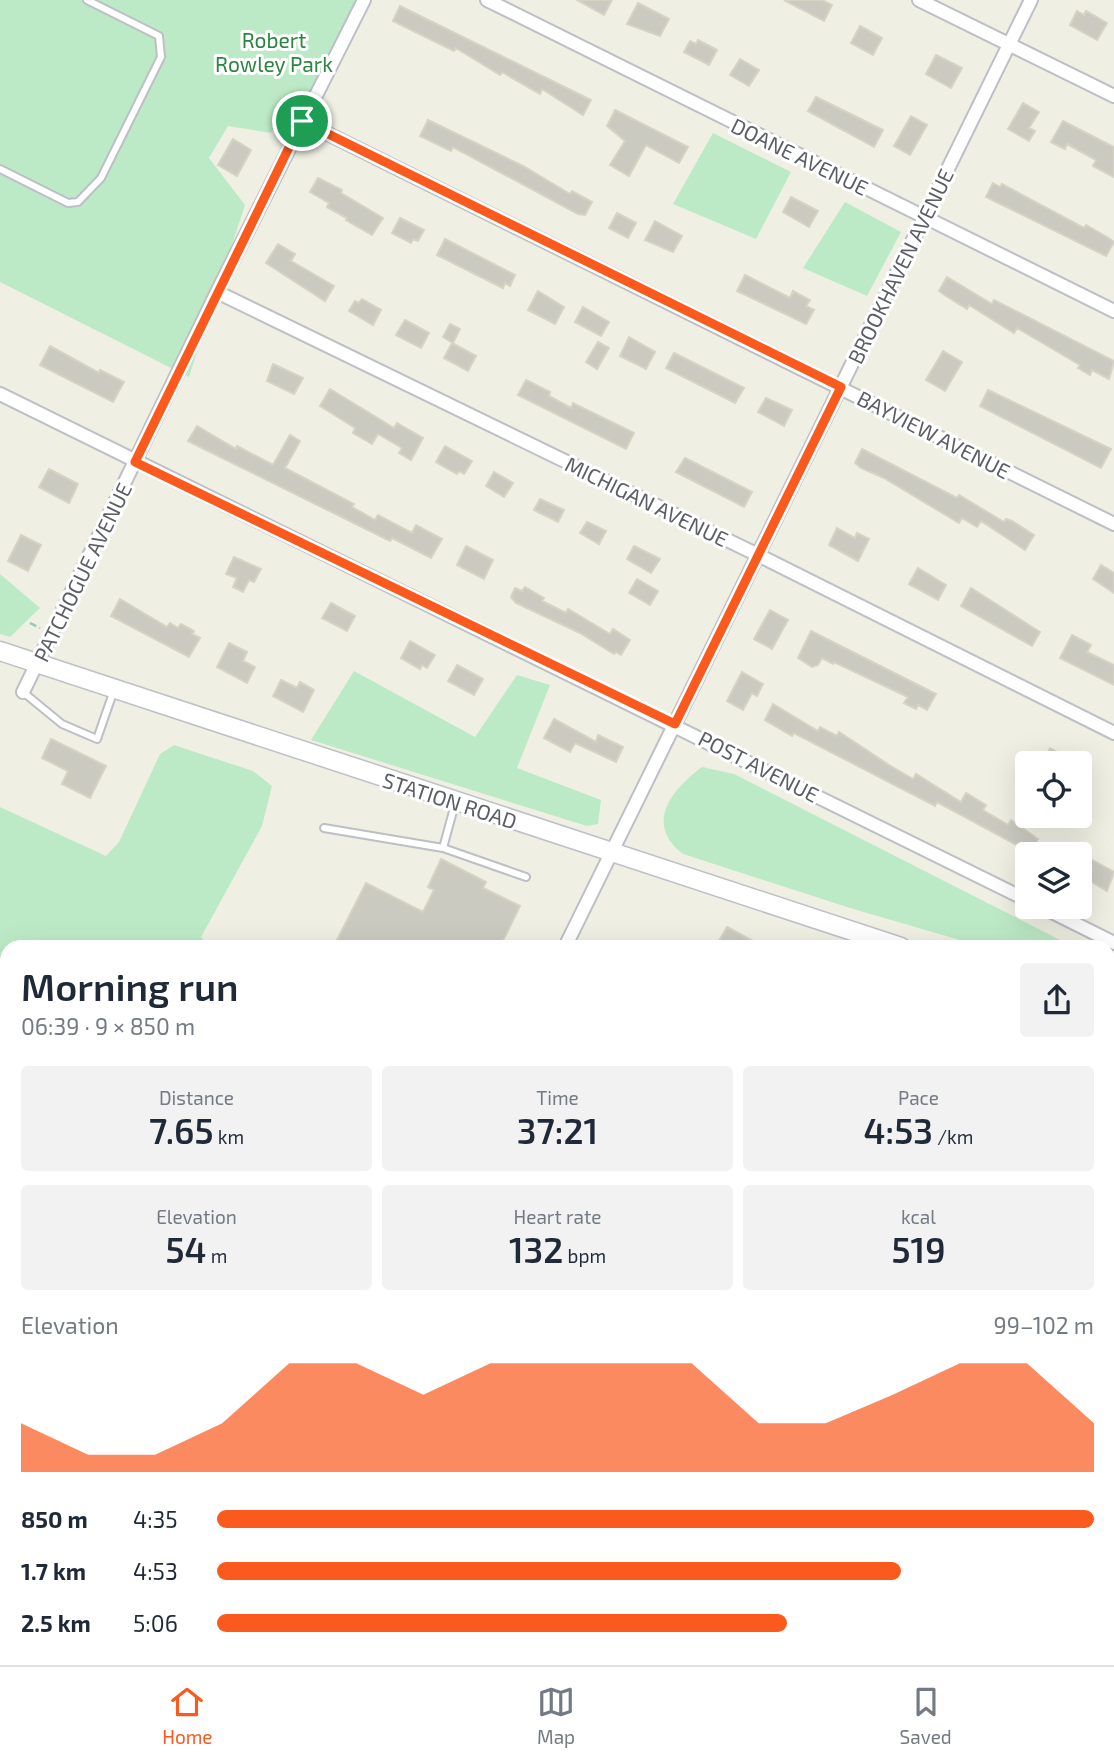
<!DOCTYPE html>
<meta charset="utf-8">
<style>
body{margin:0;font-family:"Exo 2",sans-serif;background:#f2f2f3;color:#1f2937;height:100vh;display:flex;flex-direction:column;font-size:26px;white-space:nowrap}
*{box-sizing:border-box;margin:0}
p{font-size:23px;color:#747a83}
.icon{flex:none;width:38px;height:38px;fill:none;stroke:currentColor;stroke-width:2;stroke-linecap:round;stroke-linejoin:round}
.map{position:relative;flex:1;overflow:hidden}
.side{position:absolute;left:0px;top:940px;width:1115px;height:726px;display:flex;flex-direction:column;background:#fff;border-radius:21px 21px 0 0;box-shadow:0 7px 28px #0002}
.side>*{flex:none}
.controls{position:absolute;left:1015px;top:751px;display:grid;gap:14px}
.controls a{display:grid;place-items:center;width:77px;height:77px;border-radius:7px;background:#fff;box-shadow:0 7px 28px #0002;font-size:35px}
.pin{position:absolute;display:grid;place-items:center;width:60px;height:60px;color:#fff;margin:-30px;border:4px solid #fff;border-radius:50%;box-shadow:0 2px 7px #0007}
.round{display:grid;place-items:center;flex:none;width:74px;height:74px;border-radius:7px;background:#f2f2f3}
.overview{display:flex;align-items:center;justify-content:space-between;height:119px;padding:0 21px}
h1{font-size:38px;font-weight:600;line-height:52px}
.stats{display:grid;grid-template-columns:repeat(3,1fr);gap:10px;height:119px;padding:7px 21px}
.stats div{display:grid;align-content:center;border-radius:7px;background:#f2f2f3;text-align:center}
.stats b{font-size:35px;font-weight:600}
.stats small{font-size:19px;font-weight:400}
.stats p{font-size:19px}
.chart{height:196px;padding:14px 21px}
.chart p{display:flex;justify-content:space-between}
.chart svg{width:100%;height:126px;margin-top:7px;fill:#fb5a1e;opacity:.7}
ul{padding:0 21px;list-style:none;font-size:23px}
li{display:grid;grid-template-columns:112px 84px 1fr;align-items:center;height:52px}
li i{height:18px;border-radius:9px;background:#fb5a1e}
.menu{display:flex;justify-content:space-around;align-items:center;height:98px;border-top:2px solid #e0e1e3;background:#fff;font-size:19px;color:#747a83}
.menu a{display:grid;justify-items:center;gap:4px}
.menu .active{color:#fb5a1e}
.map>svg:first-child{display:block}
</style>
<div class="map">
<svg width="1114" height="1665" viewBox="0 0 1114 1665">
<rect width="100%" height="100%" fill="#f0efe3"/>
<!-- education -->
<path fill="#dfdfd2" d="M 226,1659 L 614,1659 L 626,1665 L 223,1665 Z"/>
<!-- green -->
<path fill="#bdeac6" d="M 0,0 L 356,0 L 296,119 L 283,113 L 271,133 L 228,126 L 209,158 L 245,205 L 189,377 L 0,282 Z
M 713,133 L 791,172 L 756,239 L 673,204 Z
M 845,202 L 901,232 L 867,296 L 803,268 Z
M 0,574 L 40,608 L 10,637 L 0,634 Z
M 354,671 L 475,737 L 517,675 L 550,685 L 517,768 L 601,800 L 598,824 L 587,826 L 311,740 Z
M 174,745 L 253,771 L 272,786 L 262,826 L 201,937 L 207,947 L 7,947 L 7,1033 L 0,1029 L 0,807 L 106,856 L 119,842 L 160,754 Z
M 702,767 L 734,774 L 1074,947 L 984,947 L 850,908 L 683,854 C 644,824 671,790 702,767 Z
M 0,1049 L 7,1052 L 7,1119 L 0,1118 Z
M 0,1390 L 7,1392 L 7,1659 L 195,1659 L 191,1665 L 0,1665 Z
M 1108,1475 L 1114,1479 L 1114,1665 L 1072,1665 L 1061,1659 L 1108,1659 Z
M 915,1659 L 975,1659 L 972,1665 L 917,1665 Z"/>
<!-- building -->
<path fill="#cacac0" stroke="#d5d3c1" stroke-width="2" d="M 577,0 L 612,0 L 604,15 Z
M 784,0 L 822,0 L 832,5 L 824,21 Z
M 638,3 L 669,19 L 660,36 L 627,24 Z
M 400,6 L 591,100 L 583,115 L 542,89 L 540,94 L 502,72 L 500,75 L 456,48 L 454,51 L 393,21 Z
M 1077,11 L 1084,15 L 1086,11 L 1107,23 L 1097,40 L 1070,25 Z
M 860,26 L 882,38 L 873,55 L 851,43 Z
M 698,40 L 717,50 L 709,65 L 684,52 L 690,41 L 696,44 Z
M 936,55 L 962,68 L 951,88 L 926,74 Z
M 740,59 L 759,70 L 749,86 L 730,75 Z
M 816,97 L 883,130 L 874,147 L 808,111 Z
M 1023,103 L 1039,112 L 1029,128 L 1035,131 L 1029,141 L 1008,129 Z
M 615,110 L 688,147 L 679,163 L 646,145 L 629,176 L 610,165 L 625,141 L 607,126 Z
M 911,116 L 927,125 L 910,155 L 894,146 Z
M 428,120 L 523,166 L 570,194 L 572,191 L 592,202 L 585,215 L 578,214 L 453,147 L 451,151 L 420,136 Z
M 1063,121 L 1114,147 L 1114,177 L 1093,166 L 1096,160 L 1067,144 L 1065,149 L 1051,142 Z
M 233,139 L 251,150 L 237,176 L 218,165 Z
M 318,178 L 342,190 L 341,193 L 383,218 L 372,235 L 346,220 L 347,218 L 327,207 L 329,203 L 310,192 Z
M 993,183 L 1000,187 L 1002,184 L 1084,228 L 1086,225 L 1107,237 L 1114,242 L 1106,256 L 986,197 Z
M 791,197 L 818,211 L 809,227 L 783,212 Z
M 617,213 L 636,223 L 628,238 L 609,228 Z
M 400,218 L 424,230 L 418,241 L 413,239 L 411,243 L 392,233 Z
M 655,221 L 682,236 L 673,252 L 645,240 Z
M 445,239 L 515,275 L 510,286 L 505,283 L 503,288 L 437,255 Z
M 278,244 L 295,254 L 291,261 L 334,286 L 325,301 L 266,263 Z
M 745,275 L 790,298 L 793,291 L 810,300 L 806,306 L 814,310 L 806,324 L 737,291 Z
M 947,277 L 992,304 L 994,300 L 1114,361 L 1109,379 L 1092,370 L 1090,375 L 1078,368 L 1080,365 L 1017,328 L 1014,333 L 969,305 L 967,309 L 946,296 L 939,291 Z
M 538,291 L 564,307 L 555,324 L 528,310 Z
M 362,299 L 381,310 L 373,325 L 349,311 L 355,301 L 359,303 Z
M 583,307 L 609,322 L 601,336 L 575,322 Z
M 405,320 L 429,333 L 421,348 L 396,335 Z
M 450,324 L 460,329 L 453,343 L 443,337 Z
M 629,337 L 655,352 L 646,369 L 620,356 Z
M 598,342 L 609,348 L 597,369 L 586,362 Z
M 452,343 L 476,356 L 468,371 L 444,358 Z
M 50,346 L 99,373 L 100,370 L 124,382 L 113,402 L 40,365 Z
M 943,351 L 962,362 L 945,391 L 926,380 Z
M 674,353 L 744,388 L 735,403 L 666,368 Z
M 273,364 L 303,378 L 294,394 L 267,381 Z
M 526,380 L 550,392 L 549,396 L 571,408 L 573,403 L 634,433 L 626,449 L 518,395 Z
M 330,389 L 394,428 L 397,423 L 423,438 L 411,460 L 399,453 L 402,448 L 378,434 L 372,444 L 353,433 L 355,428 L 320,406 Z
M 988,390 L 1111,449 L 1101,468 L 980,406 Z
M 766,398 L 792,410 L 784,426 L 758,412 Z
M 197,426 L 236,449 L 237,446 L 273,465 L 290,435 L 300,441 L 285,468 L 354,504 L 352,507 L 375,520 L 378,515 L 412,533 L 416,525 L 442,539 L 431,558 L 392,538 L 390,541 L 188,441 Z
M 445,446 L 472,461 L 464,474 L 459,471 L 457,474 L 436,462 Z
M 862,449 L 957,498 L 959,495 L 1004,522 L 1006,519 L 1012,521 L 1034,535 L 1025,550 L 981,521 L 977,527 L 962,518 L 959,523 L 884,478 L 861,468 L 855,463 Z
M 685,458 L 752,492 L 744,507 L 676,472 Z
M 49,469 L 78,484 L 69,503 L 39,487 Z
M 494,472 L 513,483 L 504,497 L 486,486 Z
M 540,499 L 564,510 L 558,522 L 534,510 Z
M 587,522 L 606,531 L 599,544 L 580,533 Z
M 837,528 L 855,538 L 857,533 L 869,539 L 858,561 L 829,545 Z
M 21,535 L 41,545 L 28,571 L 8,561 Z
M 466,546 L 493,560 L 484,579 L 457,565 Z
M 634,546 L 660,559 L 651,573 L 627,559 Z
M 234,557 L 261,569 L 254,582 L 249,580 L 243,592 L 233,587 L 237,578 L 226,574 Z
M 1101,565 L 1114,573 L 1114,593 L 1093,579 Z
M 918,568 L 946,585 L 938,600 L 909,584 Z
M 637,579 L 658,591 L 650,605 L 629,593 Z
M 525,587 L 544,598 L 542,601 L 566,613 L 568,609 L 610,634 L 613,629 L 630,640 L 621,655 L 616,652 L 614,654 L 580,633 L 516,603 L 511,597 L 515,588 L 522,591 Z
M 971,588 L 1040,632 L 1032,646 L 961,606 Z
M 120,599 L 167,627 L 170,623 L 178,628 L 181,624 L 194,631 L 192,634 L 200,638 L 189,657 L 111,616 Z
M 331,603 L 355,616 L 347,631 L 322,618 Z
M 770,610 L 788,620 L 772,649 L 754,639 Z
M 811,631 L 936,694 L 927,710 L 918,705 L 916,709 L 904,703 L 908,697 L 834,662 L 833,664 L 822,658 L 818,665 L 812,667 L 798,658 Z
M 1072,635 L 1091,645 L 1087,652 L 1114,665 L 1114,685 L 1060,658 Z
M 410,641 L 435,655 L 427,668 L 422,665 L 420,669 L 401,658 Z
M 229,643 L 247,652 L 243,661 L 255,667 L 247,683 L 217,667 Z
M 457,665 L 483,679 L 474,695 L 448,681 Z
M 742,672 L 763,684 L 757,696 L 752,693 L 743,710 L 727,701 Z
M 281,680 L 297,688 L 300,682 L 314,690 L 303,712 L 273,696 Z
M 773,704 L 818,731 L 820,727 L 837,736 L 839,732 L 889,765 L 913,779 L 916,774 L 961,802 L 966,793 L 986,805 L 983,810 L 1008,825 L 1011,820 L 1038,839 L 1030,852 L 937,802 L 935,806 L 794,733 L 792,736 L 765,720 Z
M 554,719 L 596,742 L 598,735 L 623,747 L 616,762 L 575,743 L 570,752 L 544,738 Z
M 51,739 L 106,766 L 90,798 L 62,784 L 68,771 L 42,758 Z
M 1050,748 L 1077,763 L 1042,763 Z
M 1087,857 L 1114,872 L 1107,891 L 1080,875 Z
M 441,859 L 486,882 L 483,888 L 520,906 L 500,947 L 351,947 L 337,940 L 366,883 L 423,912 L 434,890 L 428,887 Z
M 727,927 L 764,947 L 729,947 L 719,941 Z"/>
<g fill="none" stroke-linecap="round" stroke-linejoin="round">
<!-- lane casing -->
<g stroke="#bdbfc6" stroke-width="10">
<path id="lane" d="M 0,169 L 68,203 L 78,202 L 101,178 L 161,57 L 159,36 L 87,0
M 23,692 L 62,724 L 97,739 L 114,690
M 455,804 L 443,848 L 526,877
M 324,828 L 443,848
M 398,1659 L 410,1665
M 519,1659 L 531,1665"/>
</g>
<!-- street casing -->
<g stroke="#bdbfc6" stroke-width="16">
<path id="street" d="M 487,0 L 1114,311
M 919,0 L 1114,96
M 302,121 L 1114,524
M 217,292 L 758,555 L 1114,733
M 0,394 L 1027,900
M 23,692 L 217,292 L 364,0
M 1040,906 L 1114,943
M 565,947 L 1031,0
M 1108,1193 L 1114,1181
M 0,1238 L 7,1242
M 1108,1362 L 1114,1365
M 840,1659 L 852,1665
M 211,1665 L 214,1659
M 875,1665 L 878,1659"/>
</g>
<!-- secondary casing -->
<g stroke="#bec0c8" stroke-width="21">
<path id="secondary" d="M 0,651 L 901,947
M 1108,1013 L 1114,1015"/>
</g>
<!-- path -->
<path stroke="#95cbaf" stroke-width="2.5" stroke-dasharray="7 3.5" stroke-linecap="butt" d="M 30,623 L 40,628"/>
<!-- lane -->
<use href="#lane" stroke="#fff" stroke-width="6"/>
<!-- street -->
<use href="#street" stroke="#fff" stroke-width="12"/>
<!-- secondary -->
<use href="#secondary" stroke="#fff" stroke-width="18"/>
</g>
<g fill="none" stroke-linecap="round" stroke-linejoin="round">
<!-- route casing -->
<g stroke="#fff" stroke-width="14">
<path id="route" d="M 302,121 L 841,387 L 675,724 L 135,462 Z"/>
</g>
<!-- route -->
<use href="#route" stroke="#fb5a1e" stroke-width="9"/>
</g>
<g text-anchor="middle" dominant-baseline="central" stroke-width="6" stroke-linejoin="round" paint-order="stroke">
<!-- park labels -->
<g font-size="21" fill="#2b8541" stroke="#fff">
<text x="274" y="39">Robert<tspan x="274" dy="24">Rowley Park</tspan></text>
</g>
<!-- street labels -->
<g font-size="21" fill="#5b5e66" stroke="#fff">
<text transform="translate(800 156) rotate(26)">DOANE AVENUE</text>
<text transform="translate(900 266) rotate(-64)">BROOKHAVEN AVENUE</text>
<text transform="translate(934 434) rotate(27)">BAYVIEW AVENUE</text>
<text transform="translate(647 501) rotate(26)">MICHIGAN AVENUE</text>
<text transform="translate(82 572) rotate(-64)">PATCHOGUE AVENUE</text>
<text transform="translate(759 766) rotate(27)">POST AVENUE</text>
<text transform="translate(450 800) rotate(18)">STATION ROAD</text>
</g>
</g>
</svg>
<div class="controls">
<a><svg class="icon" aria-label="locate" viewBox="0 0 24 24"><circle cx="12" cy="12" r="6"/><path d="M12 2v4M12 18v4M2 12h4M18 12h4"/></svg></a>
<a><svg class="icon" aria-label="layers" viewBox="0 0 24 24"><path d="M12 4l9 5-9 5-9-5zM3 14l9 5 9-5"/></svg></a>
</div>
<div class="pin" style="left:302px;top:121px;background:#1e9e55"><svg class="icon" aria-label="arrive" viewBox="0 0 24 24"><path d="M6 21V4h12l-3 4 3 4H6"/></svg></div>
<section class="side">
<div class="overview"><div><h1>Morning run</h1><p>06:39 · 9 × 850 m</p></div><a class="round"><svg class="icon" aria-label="share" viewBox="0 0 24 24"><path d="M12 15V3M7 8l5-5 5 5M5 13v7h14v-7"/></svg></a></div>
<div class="stats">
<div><p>Distance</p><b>7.65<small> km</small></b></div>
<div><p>Time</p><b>37:21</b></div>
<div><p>Pace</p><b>4:53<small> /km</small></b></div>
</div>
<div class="stats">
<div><p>Elevation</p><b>54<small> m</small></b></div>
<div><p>Heart rate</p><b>132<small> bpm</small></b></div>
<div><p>kcal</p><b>519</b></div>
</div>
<div class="chart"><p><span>Elevation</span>99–102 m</p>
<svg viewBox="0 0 160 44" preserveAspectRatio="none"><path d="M0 44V27L10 38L20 38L30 27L40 6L50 6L60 17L70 6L80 6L90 6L100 6L110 27L120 27L130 17L140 6L150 6L160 27V44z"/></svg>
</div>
<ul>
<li><b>850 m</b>4:35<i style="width:100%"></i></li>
<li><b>1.7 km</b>4:53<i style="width:78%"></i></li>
<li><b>2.5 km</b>5:06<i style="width:65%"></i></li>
</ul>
</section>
</div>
<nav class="menu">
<a class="active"><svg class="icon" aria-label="home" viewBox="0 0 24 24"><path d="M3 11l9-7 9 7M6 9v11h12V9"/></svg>Home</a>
<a><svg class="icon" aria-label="map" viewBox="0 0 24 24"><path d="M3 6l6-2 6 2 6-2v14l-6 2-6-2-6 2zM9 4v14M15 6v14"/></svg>Map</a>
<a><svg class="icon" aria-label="saved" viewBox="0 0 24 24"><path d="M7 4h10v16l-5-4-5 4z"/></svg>Saved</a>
</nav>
